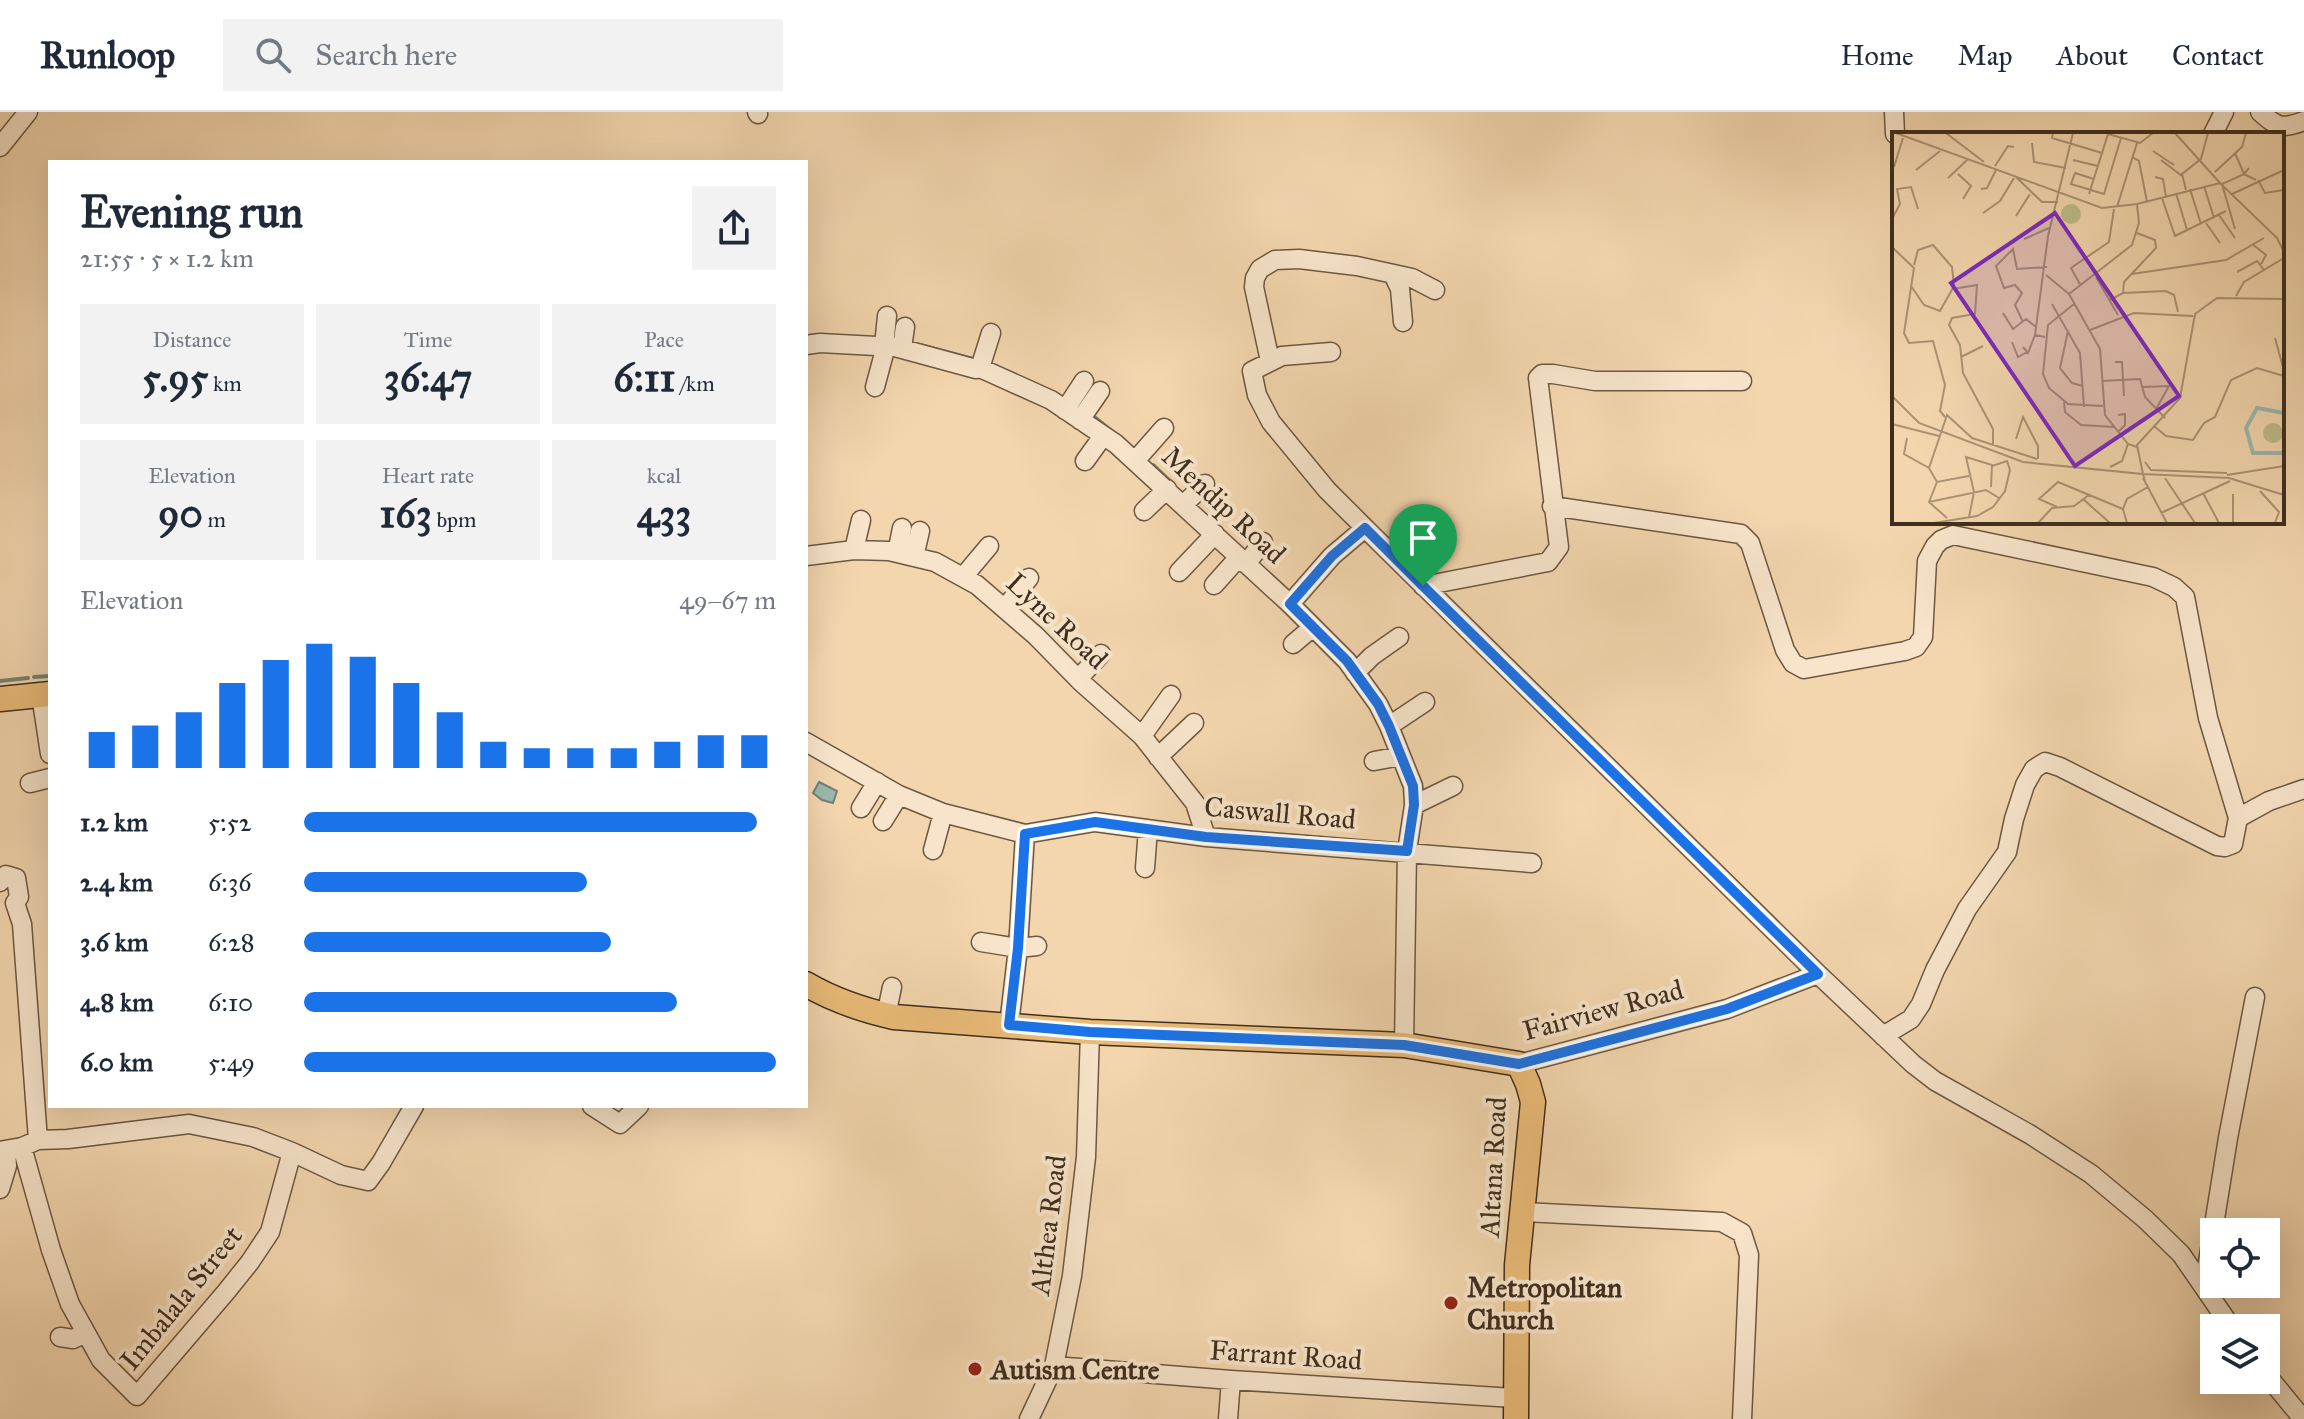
<!DOCTYPE html>
<meta charset="utf-8">
<style>
body{margin:0;font-family:"IM FELL Great Primer",serif;background:#f2f2f3;color:#1f2937;height:100vh;display:flex;flex-direction:column;font-size:30px;white-space:nowrap}
*{box-sizing:border-box;margin:0}
p{font-size:26px;color:#747a83}
.icon{flex:none;width:44px;height:44px;fill:none;stroke:currentColor;stroke-width:2;stroke-linecap:round;stroke-linejoin:round}
.map{position:relative;flex:1;overflow:hidden}
.panel{position:absolute;left:48px;top:48px;width:760px;height:948px;display:flex;flex-direction:column;background:#fff;border-radius:0px;box-shadow:0 8px 32px #0002}
.panel>*{flex:none}
.tools{position:absolute;left:2200px;top:1106px;display:grid;gap:16px}
.tools a{display:grid;place-items:center;width:80px;height:80px;border-radius:0px;background:#fff;box-shadow:0 8px 32px #0002;font-size:40px}
.pin{position:absolute;display:grid;place-items:center;width:68px;height:68px;color:#fff;margin:-82px -34px;border-radius:50% 50% 50% 0;rotate:-45deg;box-shadow:0 0 8px #0007}
.pin .icon{rotate:45deg}
.round{display:grid;place-items:center;flex:none;width:84px;height:84px;border-radius:0px;background:#f2f2f3}
.summary{display:flex;align-items:center;justify-content:space-between;height:136px;padding:0 32px}
h1{font-size:44px;font-weight:700;line-height:60px}
.figures{display:grid;grid-template-columns:repeat(3,1fr);gap:12px;height:136px;padding:8px 32px}
.figures div{display:grid;align-content:center;border-radius:0px;background:#f2f2f3;text-align:center}
.figures b{font-size:40px;font-weight:700}
.figures small{font-size:22px;font-weight:400}
.figures p{font-size:22px}
.chart{height:224px;padding:16px 32px}
.chart p{display:flex;justify-content:space-between}
.chart svg{width:100%;height:144px;margin-top:8px;stroke:#1a73e8;stroke-width:6}
ul{padding:0 32px;list-style:none;font-size:26px}
li{display:grid;grid-template-columns:128px 96px 1fr;align-items:center;height:60px}
li i{height:20px;border-radius:10px;background:#1a73e8}
header{display:flex;align-items:center;gap:48px;box-sizing:border-box;height:112px;padding:0 40px;background:#fff;border-bottom:2px solid #e0e1e3}
header strong{font-size:38px}
nav{display:flex;gap:44px;margin-inline-start:auto;font-size:28px}
.search{width:560px;height:72px;background:#f2f2f3;display:flex;align-items:center;gap:20px;box-sizing:border-box;padding:0 28px;border-radius:0px;color:#747a83;font-size:30px}
.map>svg:first-child{display:block}
</style>
<header>
<strong>Runloop</strong>
<div class="search"><svg class="icon" aria-label="search" viewBox="0 0 24 24"><circle cx="10" cy="10" r="6"/><path d="M15 15l6 6"/></svg>Search here</div>
<nav><a>Home</a><a>Map</a><a>About</a><a>Contact</a></nav>
</header>
<div class="map">
<svg width="2304" height="1307" viewBox="0 0 2304 1307">
<rect width="100%" height="100%" fill="#f3d6ae"/>
<filter id="stains"><feTurbulence type="fractalNoise" baseFrequency=".0025" numOctaves="4"/><feColorMatrix values="0 0 0 0 .2 0 0 0 0 .09 0 0 0 0 .02 0 0 0 .5 -.17"/></filter>
<radialGradient id="worn" r=".72"><stop offset=".6" stop-color="#630" stop-opacity="0"/><stop offset="1" stop-color="#630" stop-opacity=".3"/></radialGradient>
<!-- water -->
<path fill="#9bb9ad" stroke="#768174" stroke-width="2" d="M 819,670 L 837,679 L 833,691 L 822,688 L 813,681 Z"/>
<g fill="none" stroke-linecap="round" stroke-linejoin="round">
<!-- stream -->
<path stroke="#768174" stroke-width="4" d="M 920,233 L 973,247
M 1092,303 L 1113,320
M 1153,353 L 1171,370
M 34,565 L 50,564
M 0,569 L 28,566"/>
<!-- minor casing -->
<g stroke="#6c5842" stroke-width="21">
<path id="minor" d="M 757,0 L 758,2
M 1894,0 L 1895,22
M 2260,0 C 2278,16 2282,17 2304,9
M 2213,22 L 2224,0
M 0,35 L 28,0
M 1393,162 L 1400,177 L 1403,210
M 806,233 L 820,231 L 895,235 L 976,257 L 980,256 L 1051,288 L 1116,332 L 1290,492 L 1347,549 L 1378,592 L 1389,614 L 1413,674 L 1414,693 L 1407,739 L 1404,933
M 884,234 L 887,204
M 902,236 L 905,215
M 1331,240 L 1282,244 L 1252,259 L 1257,283 L 1271,310 L 1327,378 L 1365,416
M 1270,249 L 1254,175 L 1255,166 L 1260,157 L 1275,148 L 1299,147 L 1357,154 L 1412,166 L 1435,178
M 980,256 L 991,221
M 875,275 L 886,234
M 1065,298 L 1084,269
M 1080,308 L 1100,279
M 1085,349 L 1103,324
M 1135,349 L 1164,316
M 1183,393 L 1205,372
M 1552,394 L 1741,422 L 1750,431 L 1785,538 L 1793,551 L 1804,557 L 1905,539 L 1916,535 L 1923,525 L 1927,449 L 1935,434 L 1941,428 L 1953,423 L 2153,465 L 2174,475 L 2185,485 L 2208,606 L 2238,706 L 2233,732 L 2225,735 L 2217,734 L 2060,655 L 2045,650 L 2034,657 L 2025,673 L 2014,707 L 2007,740 L 1967,797 L 1935,858 L 1921,892 L 1911,907 L 1883,924
M 1144,399 L 1167,377
M 854,438 L 861,408
M 897,441 L 902,416
M 806,444 L 854,438 L 889,439 L 935,450 L 977,473 L 1036,524 L 1081,570 L 1142,624 L 1195,691 L 1206,725
M 914,445 L 920,419
M 1246,452 L 1263,430
M 1179,460 L 1215,422
M 963,465 L 989,434
M 1214,473 L 1239,445
M 1423,474 L 1548,450 L 1559,435 L 1538,266 L 1542,262 L 1553,262 L 1595,269 L 1742,269
M 1290,492 L 1332,444 L 1365,416 L 1818,862 L 1913,952 L 1935,969 L 2031,1023 L 2091,1062 L 2145,1107 L 2181,1142 L 2232,1216
M 1005,496 L 1029,466
M 1293,532 L 1313,515
M 1355,561 L 1372,544 L 1399,525
M 1078,567 L 1101,542
M 41,583 L 50,642
M 1389,614 L 1425,590
M 1142,624 L 1171,583
M 806,630 L 899,683 L 943,701 L 1025,722 L 1095,710 L 1206,725 L 1532,751
M 1158,645 L 1194,611
M 1374,649 L 1401,644
M 30,671 L 50,666
M 1414,693 L 1453,674
M 861,696 L 877,670
M 2238,706 L 2269,689 L 2304,677
M 883,709 L 899,683
M 933,738 L 943,701
M 1145,756 L 1148,717
M 0,770 L 6,763 L 16,766 L 19,785 L 15,791
M 15,791 L 22,812 L 38,1028
M 981,830 L 1018,836 L 1037,834
M 886,904 L 892,875
M 1009,913 L 1018,836 L 1025,722
M 1519,952 L 1727,897 L 1818,862
M 592,994 L 620,1012 L 639,994
M 22,1035 L 51,1138 L 70,1192 L 101,1248 L 137,1284 L 226,1180 L 250,1150 L 270,1120 L 292,1040
M 0,1039 L 22,1035 L 38,1028 L 68,1027 L 189,1012 L 253,1025 L 292,1040 L 341,1063 L 368,1069 L 381,1051 L 414,994
M 0,1077 L 7,1054 L 6,1038
M 1523,1100 L 1722,1110 L 1742,1121 L 1749,1143 L 1742,1307
M 2204,1175 L 2228,1026 L 2255,885
M 60,1225 L 73,1227 L 86,1221
M 1054,1254 L 1231,1268 L 1514,1286
M 2266,1262 L 2303,1307
M 1029,1307 L 1054,1254 L 1072,1164 L 1086,1045 L 1090,920
M 1228,1307 L 1231,1268"/>
</g>
<!-- major casing -->
<g stroke="#3f2e1e" stroke-width="27">
<path id="major" d="M 0,587 L 50,582
M 806,872 C 833,888 863,898 894,905 L 1090,920 L 1404,933 L 1519,952 L 1528,972 L 1533,990 L 1517,1153 L 1516,1307"/>
</g>
<!-- minor -->
<use href="#minor" stroke="#f7e4ca" stroke-width="18"/>
<!-- major -->
<use href="#major" stroke="#eabb77" stroke-width="24"/>
</g>
<g fill="none" stroke-linecap="round" stroke-linejoin="round">
<!-- route casing -->
<g stroke="#fff" stroke-width="16">
<path id="route" d="M 1365,416 L 1423,474 L 1818,862 L 1727,897 L 1519,952 L 1404,933 L 1090,920 L 1009,913 L 1018,836 L 1025,722 L 1095,710 L 1206,725 L 1407,739 L 1414,693 L 1413,674 L 1389,614 L 1378,592 L 1347,549 L 1290,492 L 1332,444 Z"/>
</g>
<!-- route -->
<use href="#route" stroke="#1a73e8" stroke-width="10"/>
</g>
<!-- markers -->
<g fill="#8f2418" stroke="#f7e4ca" stroke-width="3">
<circle cx="1451" cy="1191" r="8"/>
<circle cx="975" cy="1257" r="8"/>
</g>
<g text-anchor="middle" dominant-baseline="central" stroke-width="8" stroke-linejoin="round" paint-order="stroke">
<!-- street labels -->
<g font-size="28" fill="#3f2e1e" stroke="#f7e4ca">
<text transform="translate(1224 393) rotate(43)">Mendip Road</text>
<text transform="translate(1057 509) rotate(43)">Lyne Road</text>
<text transform="translate(1280 701) rotate(5)">Caswall Road</text>
<text transform="translate(1603 898) rotate(-15)">Fairview Road</text>
<text transform="translate(1493 1055) rotate(-87)">Altana Road</text>
<text transform="translate(1048 1113) rotate(-83)">Althea Road</text>
<text transform="translate(181 1186) rotate(-51)">Imbalala Street</text>
<text transform="translate(1286 1243) rotate(4)">Farrant Road</text>
</g>
<!-- poi labels -->
<g font-size="28" font-weight="bold" fill="#3f2e1e" stroke="#f7e4ca" text-anchor="start">
<text x="1467" y="1175">Metropolitan<tspan x="1467" dy="32">Church</tspan></text>
<text x="991" y="1257">Autism Centre</text>
</g>
</g>
<!-- overview -->
<g transform="translate(1892 20)">
<rect width="392" height="392" fill="#f3d6ae"/>
<path d="M169 82a10 10 0 1 1 20 0a10 10 0 1 1-20 0ZM371 301a10 10 0 1 1 20 0a10 10 0 1 1-20 0Z" fill="#bebd88"/>
<path fill="none" stroke="#9bb9ad" stroke-width="4" d="M 392,281 L 365,276 L 354,296 L 361,321 L 392,321"/>
<path fill="none" stroke="#ab9374" stroke-width="2" d="M 4,1 L 210,76 L 245,72 L 247,91 L 240,113 L 177,162 L 208,217 L 213,283 L 236,312 L 245,315M 54,1 L 92,30M 161,1 L 160,6 L 210,21M 283,1 L 328,51M 216,2 L 248,11 L 261,1M 140,11 L 142,30 L 174,36M 261,19 L 282,33M 343,21 L 352,42 L 357,36M 240,25 L 247,29 L 255,70M 181,28 L 206,34M 269,28 L 290,44M 103,34 L 116,14 L 122,15M 2,35 L 11,6M 24,38 L 48,19M 323,40 L 350,15 L 354,1M 66,42 L 79,54 L 71,67M 123,44 L 150,70 L 166,70M 263,45 L 271,47 L 274,65M 56,46 L 75,28M 202,47 L 183,41 L 179,52 L 212,62 L 229,6M 366,48 L 373,61 L 392,58M 312,54 L 322,86M 89,57 L 95,56 L 104,38M 298,57 L 309,92M 294,58 L 290,42 L 309,27 L 316,1M 284,61 L 295,98M 197,62 L 216,2M 340,62 L 392,38M 270,66 L 283,104 L 334,79M 245,72 L 328,51 L 385,106 L 392,120M 225,75 L 245,11M 91,81 L 108,69 L 122,46M 327,83 L 343,106M 124,84 L 138,62M 0,87 L 8,72 L 5,57 L 19,55 L 26,77M 314,91 L 328,111M 343,97 L 330,52 L 352,42 L 364,48M 132,107 L 157,96M 360,112 L 374,123 L 369,132M 0,115 L 22,136 L 12,201 L 17,211 L 41,209 L 53,253 L 48,279 L 53,285M 345,140 L 365,129 L 372,138M 240,142 L 334,128 L 372,106M 154,143 L 177,162M 204,145 L 226,183M 19,154 L 32,173 L 48,179 L 62,154 L 60,135 L 41,113 L 26,118 L 22,133M 189,154 L 179,136 L 217,110 L 222,77M 61,157 L 85,153 L 83,182 L 60,186 L 57,193 L 68,213 L 71,241 L 101,297 L 101,313M 231,161 L 232,150 L 264,116 L 263,108 L 245,101M 344,164 L 352,150 L 392,126M 218,168 L 231,161 L 274,159 L 282,163 L 286,180M 160,172 L 188,221 L 192,275M 182,172 L 156,193 L 151,242 L 157,256 L 176,272 L 211,274M 111,181 L 121,197 L 134,187 L 144,195M 131,190 L 123,173 L 130,161 L 123,153 L 112,156 L 104,134 L 121,117 L 125,137 L 155,135M 198,198 L 242,181 L 301,184M 176,199 L 168,236 L 180,251 L 191,254M 153,205 L 143,203 L 156,104 L 181,1M 383,206 L 392,239M 120,210 L 126,225 L 135,220M 131,215 L 136,221 L 143,203M 69,225 L 91,214M 223,230 L 230,230 L 232,264M 210,249 L 248,247 L 253,265 L 273,286M 250,255 L 277,254 L 264,277M 0,264 L 27,291 L 131,330 L 251,342 L 245,313 L 288,266 L 303,182 L 325,166 L 392,167M 172,270 L 173,280 L 189,293 L 222,295M 226,283 L 233,282 L 233,293 L 227,299M 0,292 L 47,304M 262,294 L 274,304 L 301,308 L 312,291 L 323,285 L 339,248 L 365,236 L 392,244M 15,306 L 12,322 L 37,336 L 45,350 L 77,344M 124,307 L 131,285 L 146,314 L 146,327M 253,330 L 259,338 L 335,341M 218,335 L 230,329 L 236,312M 37,336 L 55,283 L 80,306 L 145,327M 335,343 L 392,334M 251,346 L 275,391M 273,346 L 303,391M 253,349 L 251,342 L 337,346 L 392,363M 45,350 L 37,370 L 55,386M 368,359 L 387,380 L 383,391M 311,361 L 327,391M 341,362 L 341,391M 191,367 L 218,391M 37,370 L 94,358 L 107,366M 165,375 L 147,367 L 166,350 L 231,377 L 235,391M 231,377 L 235,367 L 256,355M 269,381 L 338,349M 77,385 L 82,360 L 74,325 L 100,333 L 99,355M 42,391 L 85,384 L 101,375 L 113,359 L 118,338 L 115,329 L 100,334M 146,391 L 160,376 L 182,374 L 197,363"/>
<path fill="#7b2cbf" fill-opacity="0.15" stroke="#7b2cbf" stroke-width="4" d="M 163,81 L 287,264 L 183,334 L 59,151 Z"/>
<rect width="392" height="392" fill="none" stroke="#3f2e1e" stroke-width="4"/>
</g>
<rect width="100%" height="100%" filter="url(#stains)"/>
<rect width="100%" height="100%" fill="url(#worn)"/>
</svg>
<div class="tools">
<a><svg class="icon" aria-label="locate" viewBox="0 0 24 24"><circle cx="12" cy="12" r="6"/><path d="M12 2v4M12 18v4M2 12h4M18 12h4"/></svg></a>
<a><svg class="icon" aria-label="layers" viewBox="0 0 24 24"><path d="M12 4l9 5-9 5-9-5zM3 14l9 5 9-5"/></svg></a>
</div>
<div class="pin" style="left:1423px;top:474px;background:#1e9e55"><svg class="icon" aria-label="arrive" viewBox="0 0 24 24"><path d="M6 21V4h12l-3 4 3 4H6"/></svg></div>
<section class="panel">
<div class="summary"><div><h1>Evening run</h1><p>21:55 · 5 × 1.2 km</p></div><a class="round"><svg class="icon" aria-label="share" viewBox="0 0 24 24"><path d="M12 15V3M7 8l5-5 5 5M5 13v7h14v-7"/></svg></a></div>
<div class="figures">
<div><p>Distance</p><b>5.95<small> km</small></b></div>
<div><p>Time</p><b>36:47</b></div>
<div><p>Pace</p><b>6:11<small> /km</small></b></div>
</div>
<div class="figures">
<div><p>Elevation</p><b>90<small> m</small></b></div>
<div><p>Heart rate</p><b>163<small> bpm</small></b></div>
<div><p>kcal</p><b>433</b></div>
</div>
<div class="chart"><p><span>Elevation</span>49–67 m</p>
<svg viewBox="0 0 160 44" preserveAspectRatio="none"><path d="M5 44V33M15 44V31M25 44V27M35 44V18M45 44V11M55 44V6M65 44V10M75 44V18M85 44V27M95 44V36M105 44V38M115 44V38M125 44V38M135 44V36M145 44V34M155 44V34"/></svg>
</div>
<ul>
<li><b>1.2 km</b>5:52<i style="width:96%"></i></li>
<li><b>2.4 km</b>6:36<i style="width:60%"></i></li>
<li><b>3.6 km</b>6:28<i style="width:65%"></i></li>
<li><b>4.8 km</b>6:10<i style="width:79%"></i></li>
<li><b>6.0 km</b>5:49<i style="width:100%"></i></li>
</ul>
</section>
</div>
